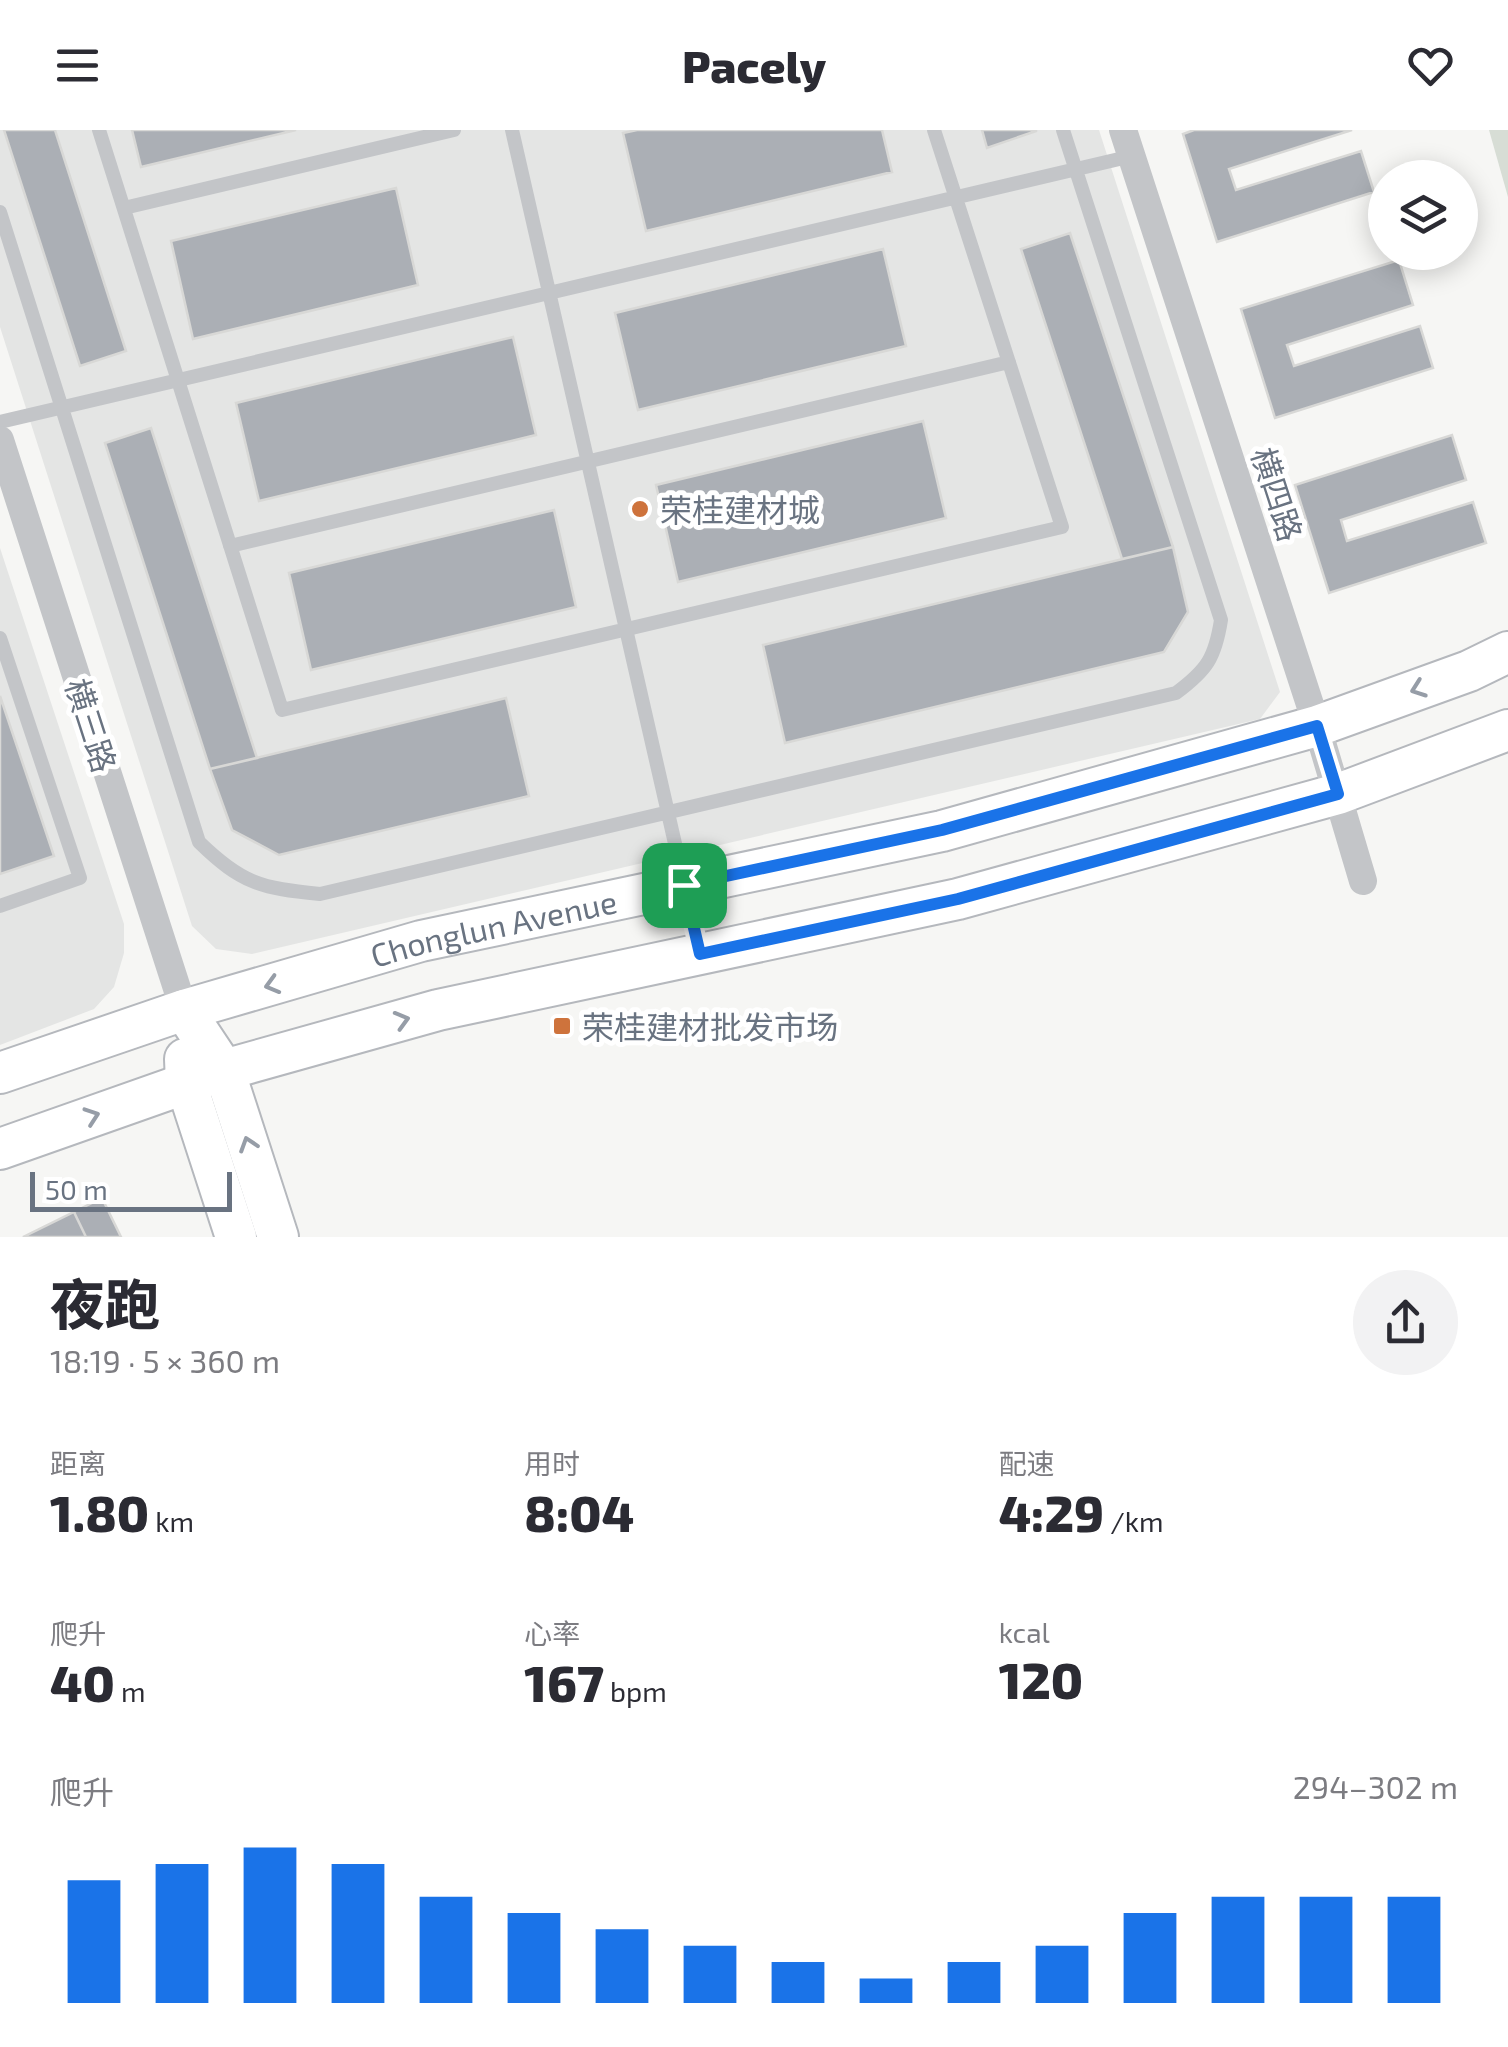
<!DOCTYPE html>
<html lang="zh">
<meta charset="utf-8">
<style>
body{margin:0;font-family:"Exo 2","Noto Sans SC",sans-serif;background:#f2f2f3;color:#2b2b33;height:100vh;display:flex;flex-direction:column;font-size:38px;white-space:nowrap}
*{box-sizing:border-box;margin:0}
p{font-size:32px;color:#7c7c81}
.icon{flex:none;width:55px;height:55px;fill:none;stroke:currentColor;stroke-width:2;stroke-linecap:round;stroke-linejoin:round}
.map{position:relative;height:1107px;overflow:hidden}
.sheet{display:flex;flex-direction:column;background:#fff;flex:1}
.sheet>*{flex:none}
.controls{position:absolute;left:1368px;top:30px;display:grid;gap:20px}
.controls a{display:grid;place-items:center;width:110px;height:110px;border-radius:50%;background:#fff;box-shadow:0 5px 25px #0003;font-size:50px}
.scale{position:absolute;left:30px;bottom:25px;width:202px;box-sizing:border-box;padding-left:10px;border:5px solid #697381;border-top:0;font-size:28px;line-height:35px;white-space:nowrap;color:#697381;-webkit-text-stroke:8px #fff;paint-order:stroke}
.pin{position:absolute;display:grid;place-items:center;width:85px;height:85px;color:#fff;margin:-42px;border-radius:20px;box-shadow:0 5px 15px #0006}
.round{display:grid;place-items:center;flex:none;width:105px;height:105px;border-radius:52px;background:#f2f2f3}
.headline{display:flex;align-items:center;justify-content:space-between;height:170px;padding:0 50px}
h1{font-size:55px;font-weight:800;line-height:75px}
.metrics{display:grid;grid-template-columns:repeat(3,1fr);gap:15px;height:170px;padding:10px 50px}
.metrics div{display:grid;align-content:center}
.metrics b{font-size:50px;font-weight:800}
.metrics small{font-size:28px;font-weight:400}
.metrics p{font-size:28px}
.chart{height:280px;padding:20px 50px}
.chart p{display:flex;justify-content:space-between}
.chart svg{width:100%;height:180px;margin-top:10px;stroke:#1a73e8;stroke-width:6}
header{display:flex;justify-content:space-between;align-items:center;height:130px;padding:0 50px;background:#fff;font-size:45px;font-weight:800}
.map>svg:first-child{display:block}
</style>
<header><svg class="icon" aria-label="menu" viewBox="0 0 24 24"><path d="M4 6h16M4 12h16M4 18h16"/></svg>Pacely<svg class="icon" aria-label="heart" viewBox="0 0 24 24"><path d="M12 20l-8-8c-3-5 5-10 8-4 3-6 11-1 8 4z"/></svg></header>
<div class="map">
<svg width="1508" height="1107" viewBox="0 0 1508 1107">
<rect width="100%" height="100%" fill="#f6f6f4"/>
<!-- built -->
<path fill="#e4e5e4" d="M 0,0 L 1099,0 L 1280,562 L 1260,589 L 252,824 L 216,819 L 192,796 L 0,197 Z
M 0,418 L 124,794 L 124,823 L 114,857 L 94,879 L 0,915 Z"/>
<!-- green -->
<path fill="#d7ddd5" d="M 1489,0 L 1508,0 L 1508,67 Z"/>
<!-- building -->
<path fill="#abafb5" stroke="#d8d8d6" stroke-width="2.5" d="M 4,0 L 55,0 L 126,221 L 80,236 Z
M 132,0 L 296,0 L 141,37 Z
M 637,0 L 882,0 L 892,42 L 646,101 L 623,3 Z
M 982,0 L 1036,0 L 1036,1 L 987,18 Z
M 1194,0 L 1352,0 L 1229,39 L 1236,60 L 1361,21 L 1374,62 L 1217,112 L 1183,4 Z
M 396,58 L 418,155 L 193,209 L 171,111 Z
M 1070,103 L 1173,417 L 1122,429 L 1021,119 Z
M 883,119 L 906,216 L 638,280 L 615,183 Z
M 1399,130 L 1413,175 L 1287,215 L 1294,236 L 1420,196 L 1433,238 L 1275,288 L 1241,179 Z
M 513,207 L 536,305 L 259,371 L 236,273 Z
M 923,291 L 946,388 L 678,452 L 656,355 Z
M 151,298 L 257,628 L 210,639 L 105,313 Z
M 1452,305 L 1466,350 L 1341,390 L 1347,411 L 1473,372 L 1486,413 L 1329,463 L 1295,355 Z
M 554,380 L 576,477 L 311,540 L 289,443 Z
M 1173,417 L 1188,482 L 1164,522 L 785,613 L 763,515 Z
M 0,566 L 54,726 L 0,744 Z
M 506,568 L 529,666 L 279,725 L 232,700 L 210,639 Z
M 102,1068 L 121,1107 L 86,1107 L 74,1082 Z
M 74,1082 L 86,1107 L 23,1107 Z"/>
<g fill="none" stroke-linecap="round" stroke-linejoin="round">
<!-- secondary casing -->
<g stroke="#b5b8bd" stroke-width="44">
<g id="secondary">
<path d="M 184,880 L 224,940 L 278,1107"/>
<path d="M 185,929 L 186,953 L 236,1107"/>
<path id="s1" d="M 0,943 L 184,880 L 421,811 L 942,701 L 1317,596 L 1469,541 L 1508,522"/>
<path d="M 0,1019 L 224,940 L 438,880 L 958,769 L 1338,664 L 1508,600"/>
</g>
</g>
<!-- lane -->
<path stroke="#c3c5c8" stroke-width="14" d="M 99,0 L 282,580 L 1062,397 L 934,0
M 512,0 L 700,823
M 124,78 L 454,0
M 0,82 L 199,712 C 242,754 261,758 320,764 L 1176,563 C 1207,540 1215,528 1221,490 L 1063,0
M 0,292 L 1132,26
M 230,416 L 1009,232
M 0,508 L 80,748 L 0,776"/>
<!-- street -->
<path stroke="#c3c5c8" stroke-width="28" d="M 1123,0 L 1317,596 L 1363,751
M 0,310 L 184,880"/>
<!-- secondary -->
<use href="#secondary" stroke="#fff" stroke-width="40"/>
</g>
<!-- one-way arrows -->
<defs><path id="oneway-chevron" d="M-2-3.5L2.5 0L-2 3.5" fill="none" stroke-width="1.6" stroke-linecap="round" stroke-linejoin="round" transform="scale(2.5)"/></defs>
<g stroke="#969da7">
<use href="#oneway-chevron" transform="translate(1418 559) rotate(160)"/>
<use href="#oneway-chevron" transform="translate(272 855) rotate(164)"/>
<use href="#oneway-chevron" transform="translate(402 890) rotate(-16)"/>
<use href="#oneway-chevron" transform="translate(92 986) rotate(-19)"/>
<use href="#oneway-chevron" transform="translate(248 1014) rotate(-108)"/>
</g>
<g fill="none" stroke-linecap="round" stroke-linejoin="round">
<!-- route casing -->
<g stroke="#fff" stroke-width="20">
<path id="route" d="M 1317,596 L 1338,664 L 958,769 L 700,824 L 684,755 L 942,700 Z"/>
</g>
<!-- route -->
<use href="#route" stroke="#1a73e8" stroke-width="12"/>
</g>
<!-- markers -->
<g fill="#ce733c" stroke="#fff" stroke-width="4">
<circle cx="640" cy="379" r="10"/>
<rect x="552" y="886" width="20" height="20" rx="5"/>
</g>
<g text-anchor="middle" dominant-baseline="central" stroke-width="10" stroke-linejoin="round" paint-order="stroke">
<!-- street labels -->
<g font-size="32" fill="#697381" stroke="#fff">
<text transform="translate(1278 364) rotate(72)">横四路</text>
<text transform="translate(92 595) rotate(72)">横三路</text>
<text stroke="none"><textPath href="#s1" startOffset="515">Chonglun Avenue</textPath></text>
</g>
<!-- poi labels -->
<g font-size="32" fill="#697381" stroke="#fff" text-anchor="start">
<text x="660" y="379">荣桂建材城</text>
<text x="582" y="896">荣桂建材批发市场</text>
</g>
</g>
</svg>
<div class="controls">
<a><svg class="icon" aria-label="layers" viewBox="0 0 24 24"><path d="M12 4l9 5-9 5-9-5zM3 14l9 5 9-5"/></svg></a>
</div>
<div class="scale">50 m</div>
<div class="pin" style="left:684px;top:755px;background:#1e9e55"><svg class="icon" aria-label="arrive" viewBox="0 0 24 24"><path d="M6 21V4h12l-3 4 3 4H6"/></svg></div>
</div>
<section class="sheet">
<div class="headline"><div><h1>夜跑</h1><p>18:19 · 5 × 360 m</p></div><a class="round"><svg class="icon" aria-label="share" viewBox="0 0 24 24"><path d="M12 15V3M7 8l5-5 5 5M5 13v7h14v-7"/></svg></a></div>
<div class="metrics">
<div><p>距离</p><b>1.80<small> km</small></b></div>
<div><p>用时</p><b>8:04</b></div>
<div><p>配速</p><b>4:29<small> /km</small></b></div>
</div>
<div class="metrics">
<div><p>爬升</p><b>40<small> m</small></b></div>
<div><p>心率</p><b>167<small> bpm</small></b></div>
<div><p>kcal</p><b>120</b></div>
</div>
<div class="chart"><p><span>爬升</span>294–302 m</p>
<svg viewBox="0 0 160 44" preserveAspectRatio="none"><path d="M5 44V14M15 44V10M25 44V6M35 44V10M45 44V18M55 44V22M65 44V26M75 44V30M85 44V34M95 44V38M105 44V34M115 44V30M125 44V22M135 44V18M145 44V18M155 44V18"/></svg>
</div>
</section>
